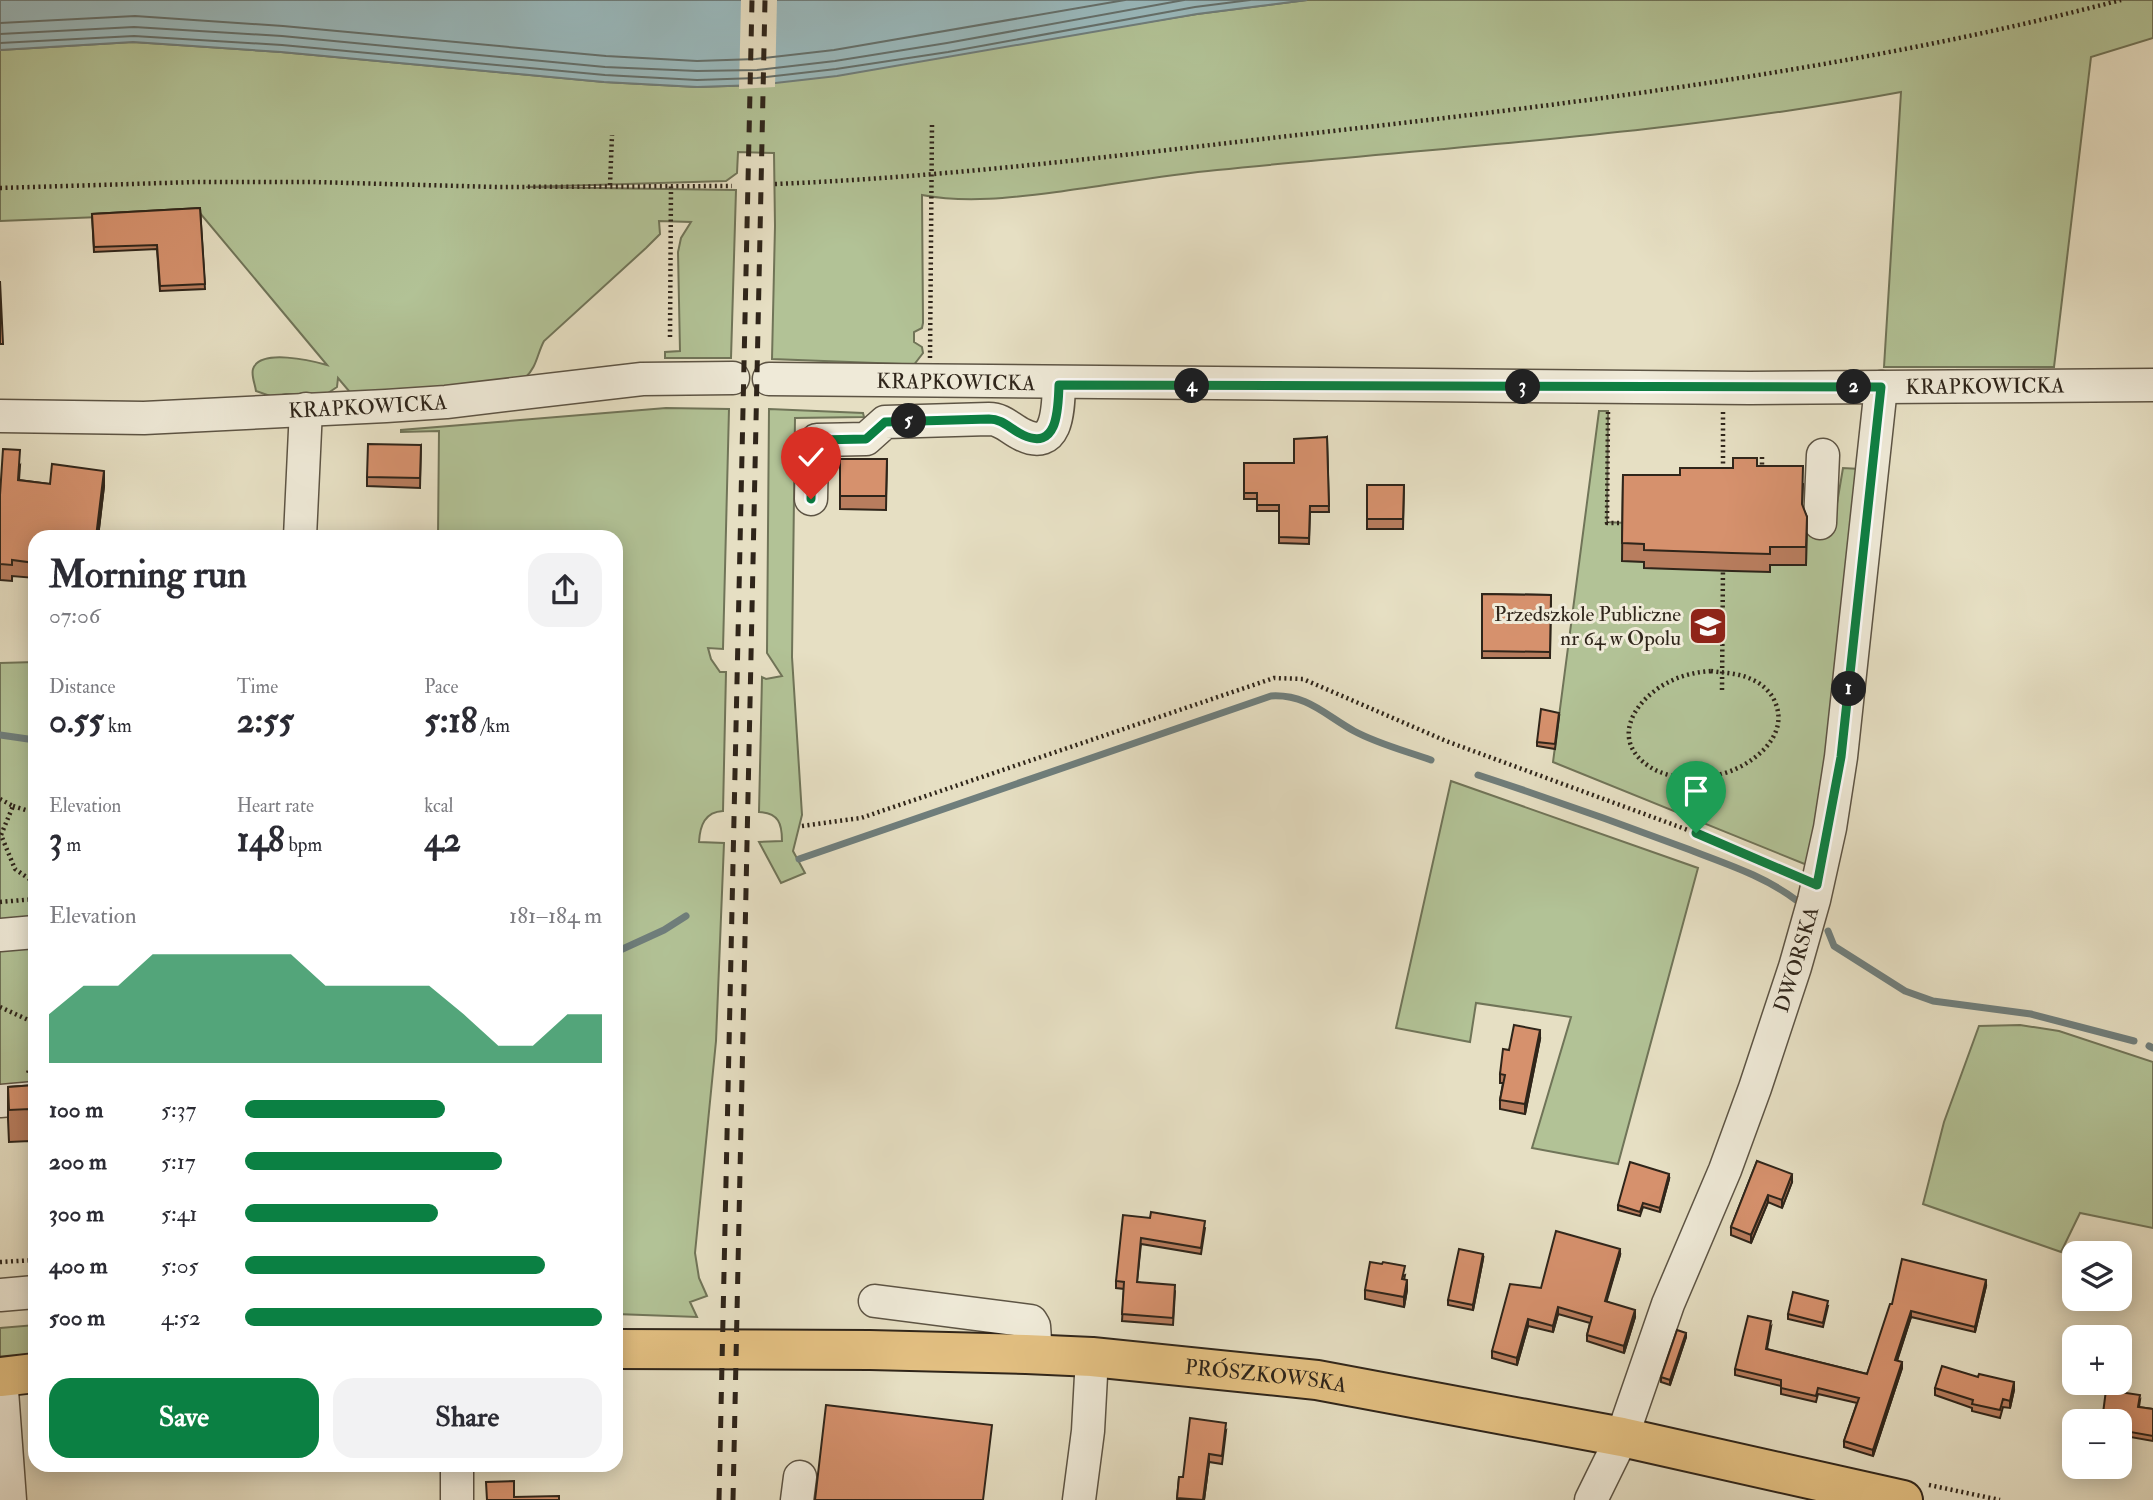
<!DOCTYPE html>
<meta charset="utf-8">
<style>
body{margin:0;font-family:"IM FELL Double Pica",serif;background:#f2f2f3;color:#2b2b33;height:100vh;display:flex;flex-direction:column;font-size:26px;white-space:nowrap}
*{box-sizing:border-box;margin:0}
p{font-size:23px;color:#7c7c81}
.icon{flex:none;width:38px;height:38px;fill:none;stroke:currentColor;stroke-width:2;stroke-linecap:round;stroke-linejoin:round}
.map{position:relative;flex:1;overflow:hidden}
.panel{position:absolute;left:28px;top:530px;width:595px;height:942px;display:flex;flex-direction:column;background:#fff;border-radius:21px;box-shadow:0 4px 18px #0003}
.panel>*{flex:none}
.tools{position:absolute;left:2062px;top:1241px;display:grid;gap:14px}
.tools a{display:grid;place-items:center;width:70px;height:70px;border-radius:14px;background:#fff;box-shadow:0 4px 18px #0003;font-size:35px}
.pin{position:absolute;display:grid;place-items:center;width:60px;height:60px;color:#fff;margin:-72px -30px;border-radius:50% 50% 50% 0;rotate:-45deg;box-shadow:0 0 7px #0007}
.pin .icon{rotate:45deg}
.km{position:absolute;width:35px;height:35px;margin:-18px;border-radius:50%;background:#222;color:#fff;font-size:19px;line-height:35px;text-align:center}
.round{display:grid;place-items:center;flex:none;width:74px;height:74px;border-radius:21px;background:#f2f2f3}
.overview{display:flex;align-items:center;justify-content:space-between;height:119px;padding:0 21px}
h1{font-size:38px;font-weight:700;line-height:52px}
.metrics{display:grid;grid-template-columns:repeat(3,1fr);gap:10px;height:119px;padding:7px 21px}
.metrics div{display:grid;align-content:center}
.metrics b{font-size:35px;font-weight:700}
.metrics small{font-size:19px;font-weight:400}
.metrics p{font-size:19px}
.chart{height:196px;padding:14px 21px}
.chart p{display:flex;justify-content:space-between}
.chart svg{width:100%;height:126px;margin-top:7px;fill:#0b8043;opacity:.7}
.action{display:flex;gap:14px;margin-top:auto;padding:14px 21px}
.action a{flex:1;height:80px;border-radius:21px;background:#0b8043;color:#fff;font-size:28px;font-weight:700;line-height:80px;text-align:center}
.action a+a{background:#f2f2f3;color:#2b2b33}
ul{padding:0 21px;list-style:none;font-size:23px}
li{display:grid;grid-template-columns:112px 84px 1fr;align-items:center;height:52px}
li i{height:18px;border-radius:9px;background:#0b8043}
.map>svg:first-child{display:block}
</style>
<div class="map">
<svg width="2153" height="1500" viewBox="0 0 2153 1500">
<rect width="100%" height="100%" fill="#e6dfc3"/>
<filter id="stains"><feTurbulence type="fractalNoise" baseFrequency=".00286" numOctaves="4"/><feColorMatrix values="0 0 0 0 .2 0 0 0 0 .09 0 0 0 0 .02 0 0 0 .5 -.17"/></filter>
<radialGradient id="worn" r=".72"><stop offset=".6" stop-color="#630" stop-opacity="0"/><stop offset="1" stop-color="#630" stop-opacity=".3"/></radialGradient>
<!-- green -->
<path fill="#b2c296" stroke="#707458" stroke-width="2" d="M 1307,0 L 2153,0 L 2153,38 L 2091,57 L 2054,367 L 1884,367 L 1901,92 C 1675,134 1445,147 1217,170 C 1166,175 1115,184 1064,191 C 1017,197 969,204 922,195 L 923,323 L 922,328 L 914,332 L 914,342 L 922,347 L 923,353 L 913,366 L 901,370 L 901,364 L 772,359 L 775,226 L 774,153 L 738,152 L 737,173 L 726,181 L 526,187 L 736,190 L 731,358 L 665,358 L 665,352 L 680,351 L 678,252 L 681,238 L 691,222 L 659,221 L 660,234 L 646,248 L 544,341 C 537,354 537,367 525,378 L 354,397 L 338,378 L 337,387 L 325,395 L 286,394 L 273,397 L 256,391 C 255,384 251,375 253,369 C 260,348 313,361 327,365 L 200,213 L 0,221 L 0,50 L 133,42 L 281,52 L 604,82 L 697,87 L 758,85 L 1197,14 Z
M 666,408 L 729,409 L 723,649 L 708,648 L 711,659 L 720,672 L 726,672 L 723,811 C 705,812 700,825 699,842 L 724,843 L 716,1041 L 695,1253 L 699,1278 L 707,1296 L 690,1302 L 697,1317 L 616,1314 L 616,537 L 438,537 L 439,431 L 401,432 L 401,430 Z
M 769,409 L 863,413 L 864,417 L 795,418 L 792,657 L 802,815 L 793,851 L 805,873 L 781,883 L 759,842 L 782,841 C 782,824 779,813 759,812 L 762,677 L 766,679 L 782,676 L 767,653 Z
M 1599,411 L 1608,411 L 1607,522 L 1626,523 L 1644,562 L 1770,571 L 1770,565 L 1806,565 L 1807,526 L 1833,527 L 1843,468 L 1860,469 L 1812,867 L 1553,762 Z
M 35,662 L 35,1098 L 0,1101 L 0,663 Z
M 1451,781 L 1698,868 L 1618,1164 L 1532,1148 L 1571,1017 L 1476,1003 L 1470,1042 L 1396,1028 Z
M 2020,1025 L 2059,1031 L 2153,1062 L 2153,1228 L 2080,1213 L 2061,1252 L 1923,1204 L 1944,1122 L 1979,1026 Z
M 35,1325 L 35,1373 L 0,1377 L 0,1328 Z"/>
<!-- water -->
<path fill="#9ababe" stroke="#6f7e7c" stroke-width="2" d="M 0,0 L 1307,0 L 1197,14 L 837,76 L 758,85 L 697,87 L 604,82 L 281,52 L 133,42 L 0,50 Z"/>
<!-- pier -->
<path fill="#e6dfc3" d="M 741,0 L 777,0 L 775,87 L 739,89 Z"/>
<g fill="none" stroke-linecap="round" stroke-linejoin="round">
<!-- shore -->
<path stroke="#64706c" stroke-width="2" d="M 0,23 L 135,16 L 283,26 L 606,56 L 697,61 L 756,59 L 834,50 L 1125,0
M 0,34 L 134,27 L 282,36 L 605,67 L 697,71 L 757,70 L 835,61 L 947,43 L 1184,0
M 0,43 L 134,36 L 282,45 L 605,75 L 697,80 L 757,78 L 836,69 L 948,52 L 1195,7 L 1250,0"/>
<!-- stream -->
<path stroke="#6f7e7c" stroke-width="7" d="M 0,735 L 35,740
M 1478,775 C 1548,798 1616,822 1685,848 C 1723,863 1763,875 1796,900
M 799,859 L 1271,696 C 1307,694 1325,715 1354,731 C 1378,744 1406,751 1431,760
M 1828,931 L 1834,946 L 1905,991 L 1933,1001 L 2031,1014 L 2134,1041
M 616,952 L 664,930 L 686,916
M 2149,1046 L 2153,1048"/>
<!-- minor casing -->
<g stroke="#5d5444" stroke-width="35">
<g id="minor">
<path id="s1" d="M 769,379 C 1096,385 1423,388 1750,388 C 1884,388 2019,385 2153,385"/>
<path id="s2" d="M 0,416 L 144,418 L 386,406 L 446,402 L 642,379 L 733,378"/>
<path d="M 811,499 L 812,450 L 817,440 L 866,439 L 885,422 L 989,419 C 1003,419 1010,429 1023,435 C 1059,452 1058,406 1059,385"/>
<path d="M 1820,523 L 1823,455"/>
<path d="M 300,537 L 306,409"/>
<path d="M 0,935 L 35,932"/>
<path d="M 0,1101 L 35,1098"/>
<path d="M 0,1295 L 35,1292"/>
<path d="M 875,1301 L 1031,1321 L 1034,1326 L 1036,1354"/>
<path d="M 1,1377 L 10,1500"/>
<path d="M 457,1465 L 457,1500"/>
<path d="M 797,1500 L 800,1477"/>
<path d="M 1079,1500 L 1088,1431 L 1092,1357"/>
<path id="s3" d="M 1591,1500 L 1622,1437 L 1668,1304 L 1725,1170 L 1755,1088 L 1795,967 L 1814,900 L 1830,828 L 1841,757 L 1881,387"/>
</g>
</g>
<!-- major casing -->
<g stroke="#2f251a" stroke-width="42">
<g id="major">
<path id="s4" d="M 616,1349 L 870,1350 L 1026,1354 L 1092,1357 L 1317,1380 L 1622,1437 L 1903,1500"/>
<path d="M 0,1377 L 35,1373"/>
</g>
</g>
<!-- path -->
<path stroke="#2f251a" stroke-width="4.5" stroke-dasharray="2 3.5" stroke-linecap="butt" d="M 775,184 C 953,177 1130,154 1306,134 C 1580,103 1854,70 2121,0
M 610,185 L 612,135
M 0,188 L 196,182 L 313,182 L 497,187 L 732,186
M 670,337 L 671,185
M 930,358 L 932,124
M 1608,412 L 1607,523 L 1626,523
M 1723,412 L 1723,473
M 1762,470 L 1762,454
M 1711,671 C 1725,673 1740,673 1753,680 C 1762,684 1771,692 1775,702 C 1791,738 1748,769 1717,775 C 1696,780 1669,779 1650,767 C 1610,741 1633,702 1665,684 C 1679,676 1695,672 1711,671 Z
M 1722,690 L 1723,565
M 0,799 L 13,806 L 1,835 L 15,869 L 35,883
M 13,806 L 35,813
M 802,826 L 861,818 L 1274,678 L 1303,679 L 1446,741 L 1696,833 L 1794,875
M 0,902 L 35,899
M 0,1007 L 35,1023
M 28,1073 L 35,1055
M 0,1262 L 35,1260
M 1929,1485 L 2000,1500"/>
<!-- minor -->
<use href="#minor" stroke="#efead8" stroke-width="32"/>
<!-- major -->
<use href="#major" stroke="#e3c082" stroke-width="38"/>
<!-- rail -->
<path stroke="#2f251a" stroke-width="5" stroke-dasharray="12 12" stroke-linecap="butt" d="M 719,1500 L 752,0
M 733,1500 L 765,0"/>
</g>
<!-- wall -->
<path fill="#b87d5e" stroke="#2f251a" stroke-width="2" d="M 200,208 L 205,289 L 160,291 L 157,249 L 94,252 L 92,214 Z
M 1327,437 L 1329,512 L 1310,512 L 1309,544 L 1279,543 L 1279,511 L 1257,511 L 1257,499 L 1244,499 L 1244,463 L 1294,463 Z
M 421,445 L 420,488 L 367,486 L 367,477 Z
M 840,459 L 887,459 L 886,510 L 840,509 Z
M 20,466 L 19,480 L 50,484 L 104,486 L 98,537 L 35,537 L 35,578 L 12,576 L 12,581 L 0,580 L 0,495 Z
M 1757,466 L 1803,484 L 1802,506 L 1807,517 L 1806,565 L 1770,565 L 1770,572 L 1732,571 L 1644,568 L 1644,562 L 1622,561 L 1623,475 L 1680,475 Z
M 1367,485 L 1404,485 L 1403,529 L 1367,529 Z
M 1482,594 L 1551,595 L 1550,658 L 1482,658 Z
M 1559,717 L 1555,749 L 1537,746 L 1537,742 Z
M 1540,1039 L 1525,1114 L 1500,1109 L 1500,1100 L 1503,1083 L 1500,1083 L 1500,1074 L 1509,1050 Z
M 35,1085 L 35,1151 L 31,1152 L 30,1141 L 9,1142 L 8,1119 L 8,1087 Z
M 1757,1161 L 1792,1182 L 1782,1208 L 1768,1202 L 1751,1243 L 1731,1235 L 1731,1227 Z
M 1669,1179 L 1660,1212 L 1643,1207 L 1640,1216 L 1618,1210 L 1618,1205 Z
M 1150,1218 L 1205,1228 L 1201,1254 L 1141,1244 L 1137,1282 L 1175,1291 L 1173,1325 L 1122,1321 L 1124,1289 L 1116,1288 L 1116,1281 Z
M 1620,1255 L 1606,1301 L 1635,1317 L 1624,1353 L 1587,1341 L 1587,1335 L 1590,1323 L 1558,1314 L 1553,1332 L 1528,1326 L 1517,1365 L 1492,1358 L 1492,1351 L 1541,1288 Z
M 1483,1259 L 1473,1310 L 1448,1305 L 1448,1300 Z
M 1405,1275 L 1404,1280 L 1407,1290 L 1404,1307 L 1365,1299 L 1365,1290 Z
M 1986,1286 L 1975,1332 L 1911,1317 L 1897,1361 L 1902,1368 L 1873,1456 L 1844,1447 L 1844,1441 L 1857,1403 L 1818,1394 L 1816,1402 L 1781,1394 L 1781,1386 L 1735,1375 L 1735,1369 L 1771,1327 L 1767,1349 L 1867,1374 L 1892,1304 Z
M 1828,1306 L 1823,1327 L 1788,1319 L 1788,1314 Z
M 1686,1337 L 1670,1385 L 1661,1382 L 1661,1377 Z
M 1978,1377 L 2014,1390 L 2010,1408 L 2003,1407 L 2000,1418 L 1972,1411 L 1972,1408 L 1935,1395 L 1935,1388 Z
M 2140,1400 L 2139,1407 L 2153,1409 L 2153,1441 L 2119,1435 L 2119,1421 Z
M 1226,1431 L 1222,1464 L 1209,1462 L 1204,1500 L 1177,1500 L 1179,1477 L 1183,1477 Z"/>
<!-- shaded-wall -->
<path fill="#96664c" stroke="#2f251a" stroke-width="2" d="M 104,471 L 104,486 L 98,537 L 96,537 Z
M 1540,1030 L 1540,1039 L 1525,1114 L 1525,1104 Z
M 1669,1174 L 1669,1179 L 1660,1212 L 1660,1208 Z
M 1792,1174 L 1792,1182 L 1782,1208 L 1782,1200 Z
M 1768,1195 L 1768,1202 L 1751,1243 L 1751,1235 Z
M 1620,1249 L 1620,1255 L 1605,1307 L 1605,1301 Z
M 1483,1254 L 1483,1259 L 1473,1310 L 1473,1305 Z
M 1407,1280 L 1407,1290 L 1404,1307 L 1404,1297 Z
M 1986,1280 L 1986,1286 L 1975,1332 L 1975,1327 Z
M 1558,1307 L 1558,1314 L 1553,1332 L 1553,1326 Z
M 1635,1310 L 1635,1317 L 1624,1353 L 1624,1346 Z
M 1911,1311 L 1911,1317 L 1895,1366 L 1895,1360 Z
M 1528,1319 L 1528,1326 L 1517,1365 L 1517,1358 Z
M 1686,1333 L 1686,1337 L 1670,1385 L 1670,1380 Z
M 1902,1362 L 1902,1368 L 1873,1456 L 1873,1450 Z
M 2014,1382 L 2014,1390 L 2010,1408 L 2010,1401 Z
M 1209,1454 L 1209,1462 L 1204,1500 L 1203,1500 Z"/>
<!-- building -->
<path fill="#d6916d" stroke="#2f251a" stroke-width="2" d="M 200,208 L 205,284 L 160,286 L 157,245 L 94,247 L 92,214 Z
M 0,281 L 3,344 L 0,344 Z
M 1327,437 L 1329,506 L 1310,506 L 1309,538 L 1279,537 L 1279,505 L 1257,505 L 1257,493 L 1244,493 L 1244,463 L 1294,463 L 1294,439 Z
M 368,444 L 421,445 L 420,478 L 367,477 Z
M 3,449 L 20,450 L 18,480 L 50,484 L 52,464 L 104,471 L 96,537 L 35,537 L 35,563 L 12,560 L 12,565 L 0,564 L 0,495 Z
M 1733,458 L 1757,458 L 1757,466 L 1803,466 L 1802,504 L 1807,517 L 1806,547 L 1770,547 L 1770,554 L 1732,553 L 1644,550 L 1644,544 L 1622,543 L 1623,475 L 1680,475 L 1680,468 L 1733,468 Z
M 840,459 L 887,459 L 886,496 L 840,496 Z
M 1367,485 L 1404,485 L 1403,519 L 1367,519 Z
M 1482,594 L 1551,595 L 1550,652 L 1482,651 Z
M 1541,709 L 1559,713 L 1555,744 L 1537,742 Z
M 1514,1025 L 1540,1030 L 1525,1104 L 1500,1100 L 1505,1075 L 1500,1074 L 1503,1049 L 1509,1050 Z
M 35,1085 L 35,1119 L 31,1120 L 30,1109 L 9,1110 L 8,1087 Z
M 1757,1161 L 1792,1174 L 1782,1200 L 1768,1195 L 1751,1235 L 1731,1227 Z
M 1630,1162 L 1669,1174 L 1660,1208 L 1643,1203 L 1640,1212 L 1618,1205 Z
M 1151,1212 L 1205,1221 L 1201,1248 L 1141,1238 L 1137,1282 L 1175,1285 L 1173,1318 L 1122,1314 L 1124,1282 L 1116,1281 L 1123,1215 L 1150,1218 Z
M 1556,1231 L 1620,1249 L 1605,1301 L 1635,1310 L 1624,1346 L 1587,1335 L 1592,1317 L 1558,1307 L 1553,1326 L 1528,1319 L 1517,1358 L 1492,1351 L 1510,1284 L 1541,1288 Z
M 1459,1249 L 1483,1254 L 1473,1305 L 1448,1300 Z
M 1902,1259 L 1986,1280 L 1975,1327 L 1911,1311 L 1895,1360 L 1902,1362 L 1873,1450 L 1844,1441 L 1859,1398 L 1818,1388 L 1816,1396 L 1781,1388 L 1781,1380 L 1735,1369 L 1748,1316 L 1771,1321 L 1766,1349 L 1867,1374 L 1890,1304 L 1892,1304 Z
M 1370,1262 L 1382,1264 L 1383,1262 L 1405,1266 L 1402,1279 L 1407,1280 L 1404,1297 L 1365,1290 Z
M 1793,1292 L 1828,1301 L 1823,1323 L 1788,1314 Z
M 1677,1330 L 1686,1333 L 1670,1380 L 1661,1377 Z
M 1942,1366 L 1978,1377 L 1979,1374 L 2014,1382 L 2010,1401 L 2003,1399 L 2000,1410 L 1972,1404 L 1973,1400 L 1935,1388 Z
M 2106,1390 L 2140,1395 L 2138,1407 L 2153,1409 L 2153,1436 L 2119,1430 L 2119,1421 L 2102,1421 Z
M 826,1405 L 992,1425 L 983,1500 L 815,1500 Z
M 1190,1418 L 1226,1423 L 1222,1456 L 1209,1454 L 1203,1500 L 1177,1498 L 1179,1477 L 1183,1477 Z
M 514,1481 L 514,1497 L 559,1496 L 559,1500 L 487,1500 L 486,1482 Z"/>
<g fill="none" stroke-linecap="round" stroke-linejoin="round">
<!-- route casing -->
<g stroke="#fff" stroke-width="14">
<path id="route" d="M 811,499 L 812,450 L 817,440 L 866,439 L 885,422 L 989,419 C 1003,419 1010,429 1023,435 C 1059,452 1058,406 1059,385 L 1881,387 L 1841,757 L 1817,885 L 1696,833"/>
</g>
<!-- route -->
<use href="#route" stroke="#0b8043" stroke-width="9"/>
</g>
<!-- icons -->
<defs>
<g id="school-square" transform="scale(2.0125)"><rect x="-9" y="-9" width="18" height="18" rx="4" fill="#8f2418" stroke="#efead8"/><path d="M0-5L7-2L0 1L-7-2ZM-4 1L0 2.5L4 1V4Q0 6-4 4Z" fill="#fff"/></g>
</defs>
<g fill-rule="evenodd">
<use href="#school-square" x="1708" y="626"/>
</g>
<g text-anchor="middle" dominant-baseline="central" stroke-width="6" stroke-linejoin="round" paint-order="stroke">
<!-- street labels -->
<g font-size="21" fill="#2f251a" stroke="#efead8">
<text stroke="none"><textPath href="#s1" startOffset="187">KRAPKOWICKA</textPath></text>
<text stroke="none"><textPath href="#s1" startOffset="1216">KRAPKOWICKA</textPath></text>
<text stroke="none"><textPath href="#s2" startOffset="368">KRAPKOWICKA</textPath></text>
<text stroke="none"><textPath href="#s3" startOffset="579">DWORSKA</textPath></text>
<text stroke="none"><textPath href="#s4" startOffset="651">PRÓSZKOWSKA</textPath></text>
</g>
<!-- poi labels -->
<g font-size="21" fill="#2f251a" stroke="#efead8" text-anchor="end">
<text x="1681" y="614">Przedszkole Publiczne<tspan x="1681" dy="24">nr 64 w Opolu</tspan></text>
</g>
</g>
<rect width="100%" height="100%" filter="url(#stains)"/>
<rect width="100%" height="100%" fill="url(#worn)"/>
</svg>
<div class="tools">
<a><svg class="icon" aria-label="layers" viewBox="0 0 24 24"><path d="M12 4l9 5-9 5-9-5zM3 14l9 5 9-5"/></svg></a>
<a>+</a>
<a>−</a>
</div>
<div class="pin" style="left:1696px;top:833px;background:#1e9e55"><svg class="icon" aria-label="arrive" viewBox="0 0 24 24"><path d="M6 21V4h12l-3 4 3 4H6"/></svg></div>
<div class="pin" style="left:811px;top:499px;background:#d93025"><svg class="icon" aria-label="check" viewBox="0 0 24 24"><path d="M5 12l5 5 9-10"/></svg></div>
<b class="km" style="left:1849px;top:689px">1</b>
<b class="km" style="left:1854px;top:387px">2</b>
<b class="km" style="left:1523px;top:387px">3</b>
<b class="km" style="left:1192px;top:386px">4</b>
<b class="km" style="left:909px;top:421px">5</b>
<section class="panel">
<div class="overview"><div><h1>Morning run</h1><p>07:06</p></div><a class="round"><svg class="icon" aria-label="share" viewBox="0 0 24 24"><path d="M12 15V3M7 8l5-5 5 5M5 13v7h14v-7"/></svg></a></div>
<div class="metrics">
<div><p>Distance</p><b>0.55<small> km</small></b></div>
<div><p>Time</p><b>2:55</b></div>
<div><p>Pace</p><b>5:18<small> /km</small></b></div>
</div>
<div class="metrics">
<div><p>Elevation</p><b>3<small> m</small></b></div>
<div><p>Heart rate</p><b>148<small> bpm</small></b></div>
<div><p>kcal</p><b>42</b></div>
</div>
<div class="chart"><p><span>Elevation</span>181–184 m</p>
<svg viewBox="0 0 160 44" preserveAspectRatio="none"><path d="M0 44V27L10 17L20 17L30 6L40 6L50 6L60 6L70 6L80 17L90 17L100 17L110 17L120 27L130 38L140 38L150 27L160 27V44z"/></svg>
</div>
<ul>
<li><b>100 m</b>5:37<i style="width:56%"></i></li>
<li><b>200 m</b>5:17<i style="width:72%"></i></li>
<li><b>300 m</b>5:41<i style="width:54%"></i></li>
<li><b>400 m</b>5:05<i style="width:84%"></i></li>
<li><b>500 m</b>4:52<i style="width:100%"></i></li>
</ul>
<div class="action"><a>Save</a><a>Share</a></div>
</section>
</div>
